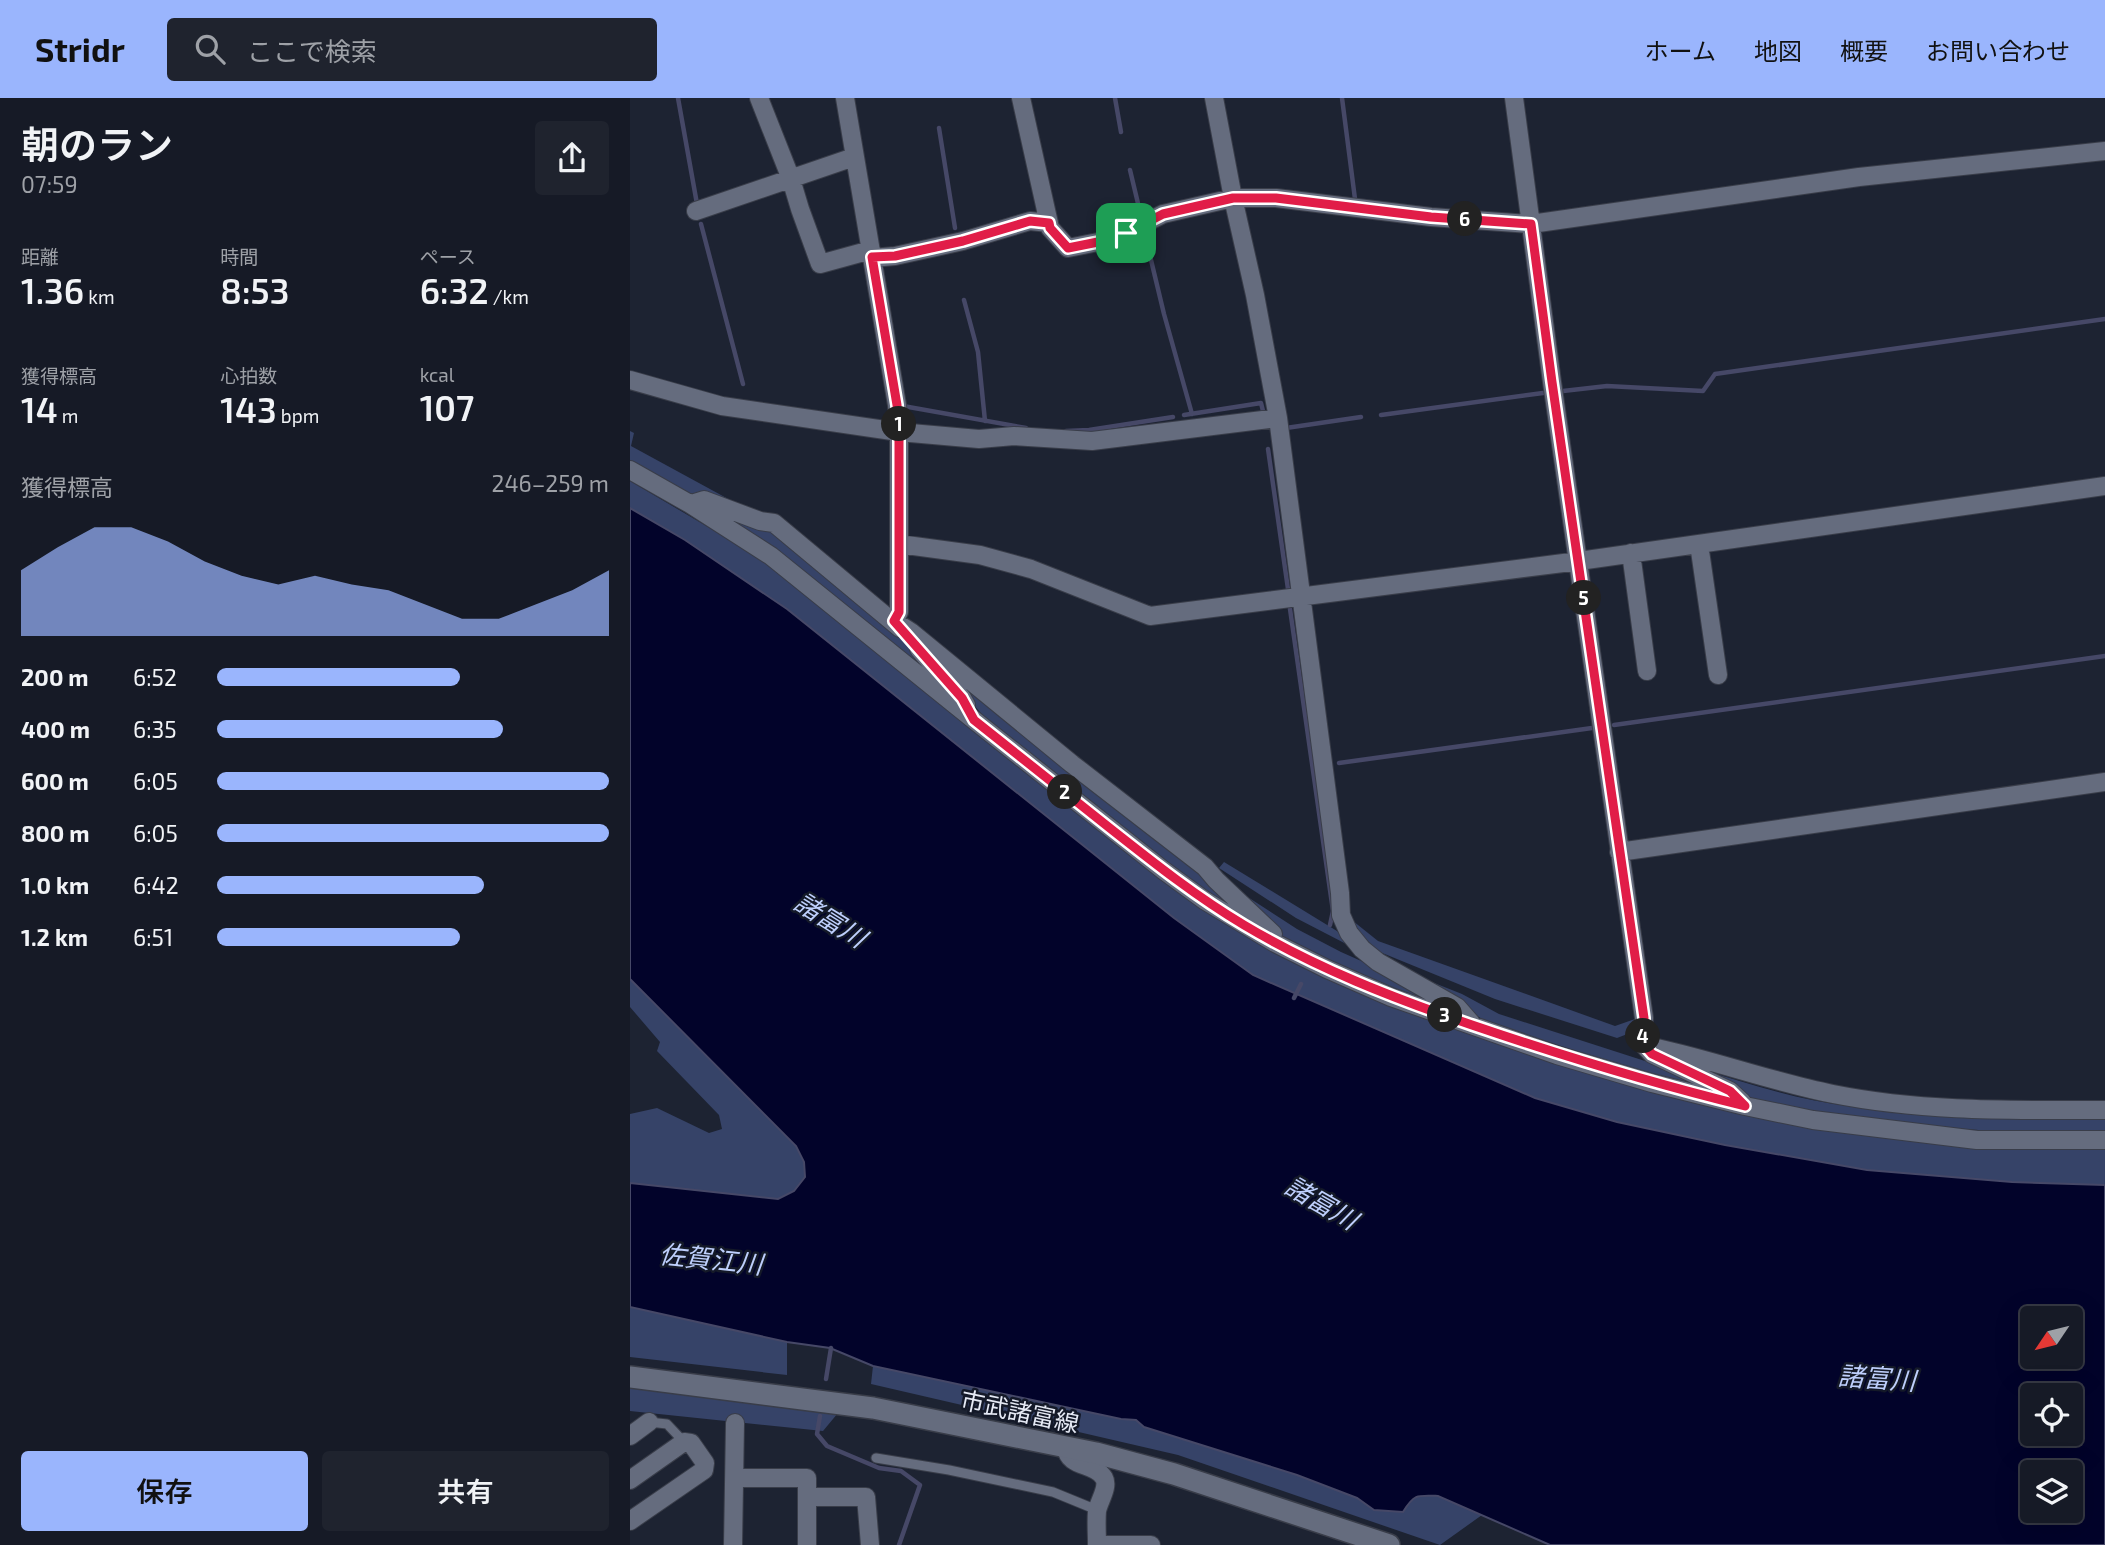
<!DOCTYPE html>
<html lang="ja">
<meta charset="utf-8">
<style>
body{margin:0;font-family:"Exo 2","Noto Sans JP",sans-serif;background:#1f232e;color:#f1f3f6;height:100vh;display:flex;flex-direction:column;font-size:26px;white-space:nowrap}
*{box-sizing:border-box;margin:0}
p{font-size:23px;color:#9ea1a7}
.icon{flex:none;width:38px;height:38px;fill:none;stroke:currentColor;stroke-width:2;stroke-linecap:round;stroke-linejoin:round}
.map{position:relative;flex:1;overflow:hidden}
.side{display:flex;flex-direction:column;background:#161a26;width:630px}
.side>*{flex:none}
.needle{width:46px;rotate:235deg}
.controls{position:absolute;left:1390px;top:1208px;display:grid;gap:14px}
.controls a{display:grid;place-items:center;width:63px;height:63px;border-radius:7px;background:#161a26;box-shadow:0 7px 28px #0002,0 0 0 2px #353843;font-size:35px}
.pin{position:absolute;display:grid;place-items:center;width:60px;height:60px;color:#fff;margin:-30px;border-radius:14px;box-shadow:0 4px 10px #0006}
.km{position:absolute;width:35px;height:35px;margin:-18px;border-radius:50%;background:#222;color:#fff;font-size:19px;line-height:35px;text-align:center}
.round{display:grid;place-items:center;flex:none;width:74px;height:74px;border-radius:7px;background:#1f232e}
.overview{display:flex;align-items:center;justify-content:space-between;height:119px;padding:0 21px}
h1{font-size:38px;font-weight:600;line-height:52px}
.figures{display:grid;grid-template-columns:repeat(3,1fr);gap:10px;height:119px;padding:7px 21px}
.figures div{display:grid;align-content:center}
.figures b{font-size:35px;font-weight:600}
.figures small{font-size:19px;font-weight:400}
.figures p{font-size:19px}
.chart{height:196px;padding:14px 21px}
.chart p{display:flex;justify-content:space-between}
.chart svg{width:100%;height:126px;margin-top:7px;fill:#9ab5fd;opacity:.7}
.button{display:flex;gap:14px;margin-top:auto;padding:14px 21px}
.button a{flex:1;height:80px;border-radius:7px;background:#9ab5fd;color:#111;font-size:28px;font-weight:600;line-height:80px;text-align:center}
.button a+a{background:#1f232e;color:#f1f3f6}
ul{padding:0 21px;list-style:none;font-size:23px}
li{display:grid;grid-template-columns:112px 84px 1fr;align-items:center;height:52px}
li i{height:18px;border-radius:9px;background:#9ab5fd}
header{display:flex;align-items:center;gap:42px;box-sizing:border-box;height:98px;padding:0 35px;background:#9ab5fd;color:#111}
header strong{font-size:33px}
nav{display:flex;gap:38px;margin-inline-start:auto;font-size:24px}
.search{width:490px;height:63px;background:#1f232e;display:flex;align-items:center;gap:18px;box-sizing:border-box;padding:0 24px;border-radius:7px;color:#9ea1a7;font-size:26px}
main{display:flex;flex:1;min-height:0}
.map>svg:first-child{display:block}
</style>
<header>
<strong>Stridr</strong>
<div class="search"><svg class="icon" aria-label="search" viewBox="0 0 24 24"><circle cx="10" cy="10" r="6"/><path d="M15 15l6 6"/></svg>ここで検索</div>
<nav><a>ホーム</a><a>地図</a><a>概要</a><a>お問い合わせ</a></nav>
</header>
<main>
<section class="side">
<div class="overview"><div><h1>朝のラン</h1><p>07:59</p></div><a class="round"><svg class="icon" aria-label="share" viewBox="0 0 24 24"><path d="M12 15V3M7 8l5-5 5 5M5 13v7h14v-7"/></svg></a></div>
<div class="figures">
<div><p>距離</p><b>1.36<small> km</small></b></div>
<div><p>時間</p><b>8:53</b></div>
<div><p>ペース</p><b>6:32<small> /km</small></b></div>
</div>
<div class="figures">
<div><p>獲得標高</p><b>14<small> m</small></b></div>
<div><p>心拍数</p><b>143<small> bpm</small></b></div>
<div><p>kcal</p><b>107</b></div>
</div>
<div class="chart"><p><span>獲得標高</span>246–259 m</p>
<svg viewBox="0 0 160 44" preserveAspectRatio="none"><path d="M0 44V21L10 13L20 6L30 6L40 11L50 18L60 23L70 26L80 23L90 26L100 28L110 33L120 38L130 38L140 33L150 28L160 21V44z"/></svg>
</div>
<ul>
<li><b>200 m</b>6:52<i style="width:62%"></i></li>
<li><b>400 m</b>6:35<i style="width:73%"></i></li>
<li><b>600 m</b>6:05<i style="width:100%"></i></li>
<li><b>800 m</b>6:05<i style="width:100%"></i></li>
<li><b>1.0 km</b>6:42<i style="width:68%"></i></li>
<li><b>1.2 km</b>6:51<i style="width:62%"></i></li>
</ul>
<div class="button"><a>保存</a><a>共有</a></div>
</section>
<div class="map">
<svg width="1475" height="1447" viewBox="0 0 1475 1447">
<rect width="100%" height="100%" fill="#1d2332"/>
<!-- green -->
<path fill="#364368" d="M 0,333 L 4,335 L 1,348 L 124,415 L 57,396 L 0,365 Z
M 0,383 L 134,462 L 645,853 L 934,964 L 1257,1037 L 1410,1052 L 1475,1048 L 1475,1111 L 1051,1069 L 640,904 L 0,425 Z
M 73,408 L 147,433 L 273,539 L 329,604 Z
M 296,552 L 576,777 L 635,832 L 570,790 L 356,621 Z
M 594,764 L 707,833 L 722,849 L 666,820 L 589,770 Z
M 593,783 L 667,831 L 711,854 L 756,874 L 820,911 L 731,878 L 653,841 Z
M 723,823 L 748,843 L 985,928 L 1005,921 L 1000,935 L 987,940 L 865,901 L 740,850 L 723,832 Z
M 0,841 L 173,1040 L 196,1104 L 0,1096 L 0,1016 L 27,1010 L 79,1035 L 92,1031 L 89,1017 L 27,953 L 30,944 L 0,909 Z
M 774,873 L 832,896 L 869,916 L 1015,963 L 1048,971 L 1100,997 L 996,969 L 857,924 Z
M 1063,969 C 1114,984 1166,1002 1219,1008 C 1304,1018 1390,1020 1475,1022 L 1475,1036 L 1348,1032 L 1230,1023 L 1119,1000 Z
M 0,1181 L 782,1381 L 920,1447 L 852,1417 L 810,1447 L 548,1357 L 241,1286 L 243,1268 L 200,1250 L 157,1244 L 157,1277 L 0,1259 Z
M 0,1290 L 16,1290 L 208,1315 L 193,1333 L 0,1313 Z"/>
<!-- water -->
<path fill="#02032a" stroke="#464867" stroke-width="2" fill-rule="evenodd" d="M 0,410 L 55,442 L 157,511 L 544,820 L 623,877 L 905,1000 L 987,1024 L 1095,1047 L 1237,1072 L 1382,1084 L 1475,1087 L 1475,1447 L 920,1447 L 808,1398 C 787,1397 784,1396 773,1414 L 744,1412 L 727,1400 L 667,1377 L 514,1329 L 506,1322 L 491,1321 L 243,1268 L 200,1250 L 157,1244 L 0,1209 L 0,1085 L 148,1101 L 164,1093 L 175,1079 L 174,1064 L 166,1048 L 0,881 ZM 1402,1220 L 1440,1220 L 1440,1258 L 1402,1258 ZM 1402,1297 L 1440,1297 L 1440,1335 L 1402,1335 ZM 1402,1374 L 1440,1374 L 1440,1412 L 1402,1412 Z"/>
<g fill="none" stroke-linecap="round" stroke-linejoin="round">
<!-- stream -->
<path stroke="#464867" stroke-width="4.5" d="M 48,0 L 67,106
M 485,0 L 491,34
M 712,0 L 725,101
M 309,30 L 325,130
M 500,72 L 511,118
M 71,126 L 113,286
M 515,137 L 534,216 L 562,316
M 334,202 L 348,254 L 355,323
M 933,293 L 977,288 L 1073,293 L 1085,276 L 1475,221
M 273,308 L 396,330
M 554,317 L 631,305 L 633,313
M 751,317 L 913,295
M 656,330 L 731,319
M 436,333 L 459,332 L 543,319
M 638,351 L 658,491
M 660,511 L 703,813 L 700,827
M 984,627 L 1475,558
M 709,665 L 962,630
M 664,900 L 671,886
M 196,1281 L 201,1250
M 190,1318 L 187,1336 L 197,1348 L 249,1370 L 271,1373 L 290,1387 L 269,1447"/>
<!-- service casing -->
<g stroke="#393d49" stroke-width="11">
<path id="service" d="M 19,1324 L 37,1326 L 54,1344
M 246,1360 L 319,1372 L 423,1394 L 467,1412"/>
</g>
<!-- minor casing -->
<g stroke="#393d49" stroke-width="20">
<path id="minor" d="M 129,0 L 161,81 L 170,111 L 190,166 L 241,152
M 215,0 L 267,307 L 269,334 L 269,514 L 264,523 L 281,534 L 442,666 L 575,769 L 586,782 L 643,836
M 391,0 L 420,130 L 438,150 L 468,144 L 496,135 L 533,116 L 603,100 L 646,100 L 801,119 L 901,126 L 1229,79 L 1475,53
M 584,0 L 603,100 L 625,197 L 648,320 L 710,795 L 711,817 L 719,835 L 732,851 L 748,864 L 827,909 L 841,925
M 884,0 L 922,284 L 1014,920 L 1013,946 L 1022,956 L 1100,993 L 1112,1004
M 66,113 L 224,59
M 242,160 L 265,158 L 333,143 L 400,123 L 419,125
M 0,282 L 92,308 L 269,334 L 349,341 L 384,338 L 462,343 L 648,320
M 0,372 L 60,406 L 141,458 L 344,622 L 533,772 L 574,802 L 645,845 L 697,871 L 761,899 L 927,957 L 1022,985 L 1115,1008 L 1183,1022 L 1347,1042 L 1475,1042
M 61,406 L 74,402 L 130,423 L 144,425 L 270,530
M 269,446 L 350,457 L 401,471 L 520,518 L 949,463 L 1475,388
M 1069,446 L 1088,577
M 1001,455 L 1017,573
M 289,551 L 332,600 L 336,607
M 989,754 L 1475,684
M 1027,950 C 1086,963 1143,984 1203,996 C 1293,1014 1384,1012 1475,1012
M 0,1338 L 19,1324
M 436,1349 C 438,1371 465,1364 474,1380 C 479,1389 469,1403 467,1413 C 466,1424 467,1436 467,1447
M 105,1380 L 177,1380 L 177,1447
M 0,1382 L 54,1344 L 61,1345 L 75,1365 L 74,1372 L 0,1423
M 177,1399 L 236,1399 L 240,1447
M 103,1447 L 105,1325
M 476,1447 L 521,1447"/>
</g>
<!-- secondary casing -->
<g stroke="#393d49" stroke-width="24">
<path id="secondary" d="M 0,1279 L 243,1310 L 466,1355 L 544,1376 L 759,1447"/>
</g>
<!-- service -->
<use href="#service" stroke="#656c7e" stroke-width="9"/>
<!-- minor -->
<use href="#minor" stroke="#656c7e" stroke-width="18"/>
<!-- secondary -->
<use href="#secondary" stroke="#656c7e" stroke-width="21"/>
</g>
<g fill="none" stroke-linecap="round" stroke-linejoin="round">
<!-- route casing -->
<g stroke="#fff" stroke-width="14">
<path id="route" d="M 603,100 L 646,100 L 801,119 L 901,126 L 922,284 L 1014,920 L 1013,946 L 1022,956 L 1100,993 L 1115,1008 C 1021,985 933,958 842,927 C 763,900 686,870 614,827 C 567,799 524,765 481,731 C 436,695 390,659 344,622 L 332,600 L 264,523 L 269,514 L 269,334 L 267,307 L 242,159 L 265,158 L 333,143 L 400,123 L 419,125 L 420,130 L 438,150 L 468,144 L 496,135 L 533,116 Z"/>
</g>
<!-- route -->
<use href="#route" stroke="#e11d48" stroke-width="9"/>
</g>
<g text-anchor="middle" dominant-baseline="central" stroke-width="5" stroke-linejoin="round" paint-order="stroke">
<!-- street labels -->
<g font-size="24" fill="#e6eaf5" stroke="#141928">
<text transform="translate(390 1313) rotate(12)">市武諸富線</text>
</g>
<!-- water labels -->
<g font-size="26" font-style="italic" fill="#becffc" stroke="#141928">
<text transform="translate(201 821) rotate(32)">諸富川</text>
<text transform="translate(692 1104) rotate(30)">諸富川</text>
<text transform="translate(81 1160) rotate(6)">佐賀江川</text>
<text transform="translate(1247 1279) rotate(4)">諸富川</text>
</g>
</g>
</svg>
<div class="controls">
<a><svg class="needle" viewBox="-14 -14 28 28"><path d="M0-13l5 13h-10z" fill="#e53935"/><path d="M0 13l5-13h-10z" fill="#9ea1a7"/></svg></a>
<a><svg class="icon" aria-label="locate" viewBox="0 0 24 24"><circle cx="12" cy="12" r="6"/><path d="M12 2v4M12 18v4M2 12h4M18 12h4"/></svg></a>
<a><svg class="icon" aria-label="layers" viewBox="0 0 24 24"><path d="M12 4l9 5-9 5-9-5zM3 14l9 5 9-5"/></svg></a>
</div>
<div class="pin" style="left:496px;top:135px;background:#1e9e55"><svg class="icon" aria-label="arrive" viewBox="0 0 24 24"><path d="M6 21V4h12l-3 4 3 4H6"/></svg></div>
<b class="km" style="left:269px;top:326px">1</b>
<b class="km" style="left:435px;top:694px">2</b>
<b class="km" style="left:815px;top:917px">3</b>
<b class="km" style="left:1013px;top:938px">4</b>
<b class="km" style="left:954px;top:500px">5</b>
<b class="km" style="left:835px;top:121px">6</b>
</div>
</main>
